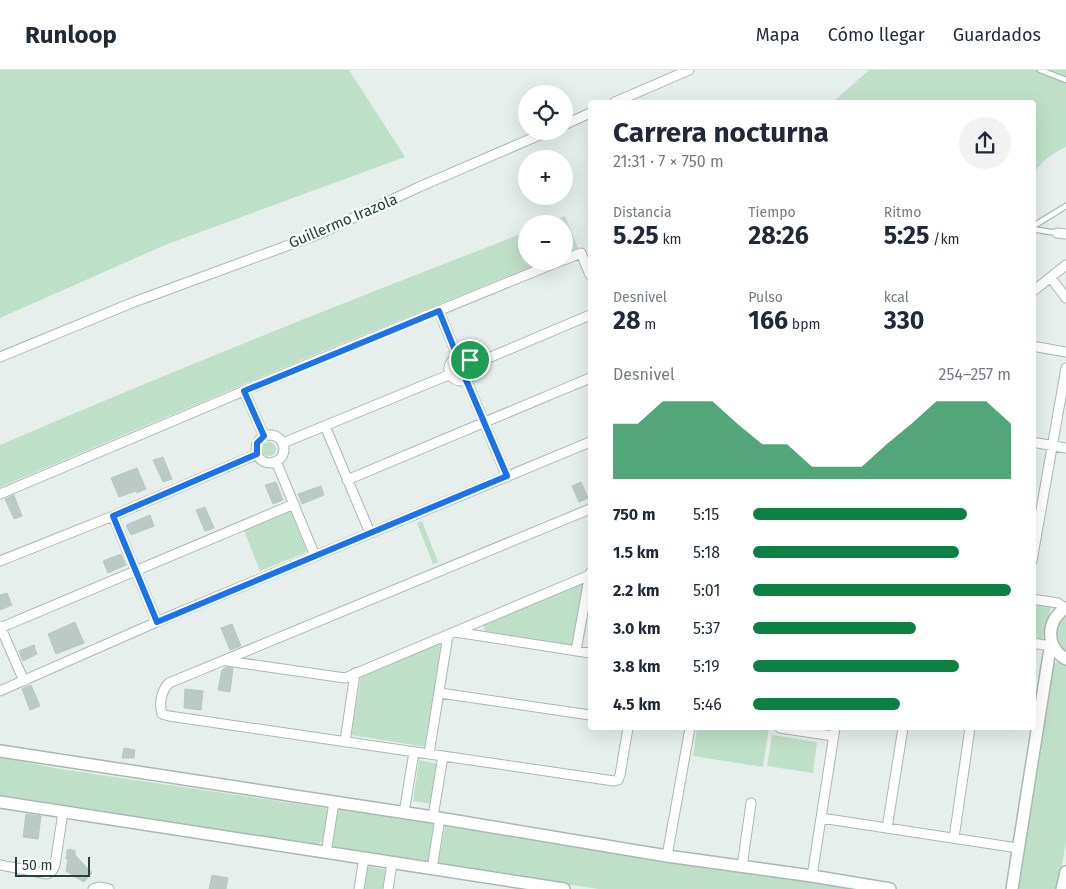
<!DOCTYPE html>
<html lang="es">
<meta charset="utf-8">
<style>
body{margin:0;font-family:"Fira Sans",sans-serif;background:#f2f2f3;color:#1f2937;height:100vh;display:flex;flex-direction:column;font-size:19px;white-space:nowrap}
*{box-sizing:border-box;margin:0}
p{font-size:16px;color:#747a83}
.icon{flex:none;width:28px;height:28px;fill:none;stroke:currentColor;stroke-width:2;stroke-linecap:round;stroke-linejoin:round}
.map{position:relative;flex:1;overflow:hidden}
.side{position:absolute;left:588px;top:30px;width:448px;height:630px;display:flex;flex-direction:column;background:#fff;border-radius:5px;box-shadow:0 5px 20px #0002}
.side>*{flex:none}
.buttons{position:absolute;left:518px;top:15px;display:grid;gap:10px}
.buttons a{display:grid;place-items:center;width:55px;height:55px;border-radius:50%;background:#fff;box-shadow:0 5px 20px #0002;font-size:25px}
.scale{position:absolute;left:15px;bottom:12px;width:75px;box-sizing:border-box;padding-left:5px;border:2px solid #24423a;border-top:0;font-size:14px;line-height:18px;white-space:nowrap;color:#24423a;-webkit-text-stroke:4px #f7fbf9;paint-order:stroke}
.pin{position:absolute;display:grid;place-items:center;width:42px;height:42px;color:#fff;margin:-21px;border:2px solid #fff;border-radius:50%;box-shadow:0 1px 5px #0007}
.round{display:grid;place-items:center;flex:none;width:52px;height:52px;border-radius:26px;background:#f2f2f3}
.headline{display:flex;align-items:center;justify-content:space-between;height:85px;padding:0 25px}
h1{font-size:28px;font-weight:700;line-height:38px}
.metrics{display:grid;grid-template-columns:repeat(3,1fr);gap:8px;height:85px;padding:5px 25px}
.metrics div{display:grid;align-content:center}
.metrics b{font-size:25px;font-weight:700}
.metrics small{font-size:14px;font-weight:400}
.metrics p{font-size:14px}
.chart{height:140px;padding:10px 25px}
.chart p{display:flex;justify-content:space-between}
.chart svg{width:100%;height:90px;margin-top:5px;fill:#0b8043;opacity:.7}
ul{padding:0 25px;list-style:none;font-size:16px}
li{display:grid;grid-template-columns:80px 60px 1fr;align-items:center;height:38px}
li i{height:12px;border-radius:6px;background:#0b8043}
header{display:flex;align-items:center;gap:30px;box-sizing:border-box;height:70px;padding:0 25px;background:#fff;border-bottom:1px solid #e0e1e3}
header strong{font-size:24px}
nav{display:flex;gap:28px;margin-inline-start:auto;font-size:18px}
.map>svg:first-child{display:block}
</style>
<header>
<strong>Runloop</strong>
<nav><a>Mapa</a><a>Cómo llegar</a><a>Guardados</a></nav>
</header>
<div class="map">
<svg width="1066" height="819" viewBox="0 0 1066 819">
<rect width="100%" height="100%" fill="#e6efeb"/>
<!-- green -->
<path fill="#bfe0c8" d="M 0,0 L 349,0 L 405,87 L 165,175 L 0,248 Z
M 869,0 L 1066,0 L 1066,77 C 1052,83 1038,93 1033,107 L 1032,32 L 833,32 Z
M 565,146 L 578,178 L 564,183 L 564,154 L 546,154 Z
M 526,162 L 526,191 L 545,191 L 304,289 L 0,417 L 0,375 C 174,300 350,230 526,162 Z
M262 379a7 7 0 1 1 14 0a7 7 0 1 1-14 0Z
M 290,439 L 307,482 L 260,501 L 243,458 Z
M 422,451 L 438,492 L 433,494 L 417,453 Z
M 585,512 L 573,576 L 486,562 L 483,555 Z
M 1032,534 L 1051,537 L 1042,571 L 1033,569 Z
M 1066,543 L 1066,584 C 1052,567 1052,560 1066,543 Z
M 442,572 L 426,677 L 351,665 L 361,606 Z
M 1060,592 L 1066,594 L 1066,771 L 1058,819 L 1016,819 L 1052,596 L 1055,593 Z
M 697,658 L 769,658 L 763,697 L 693,686 Z
M 772,665 L 817,672 L 813,703 L 767,696 Z
M 0,687 L 60,699 L 326,738 L 328,743 L 322,771 L 317,775 L 0,725 Z
M 419,690 L 439,694 L 432,734 L 413,731 Z
M 338,738 L 435,754 L 428,792 L 332,777 Z
M 445,756 L 857,819 L 599,819 L 438,795 Z
M 367,796 L 387,800 L 384,819 L 363,819 Z"/>
<!-- building -->
<path fill="#bbcac4" stroke="#b8c9c2" d="M 163,387 L 172,409 L 163,412 L 153,390 Z
M 137,398 L 146,419 L 137,423 L 136,421 L 119,427 L 111,408 Z
M 276,412 L 283,430 L 273,434 L 265,415 Z
M 581,412 L 588,428 L 579,432 L 572,416 Z
M 321,416 L 324,425 L 302,434 L 298,424 Z
M 14,425 L 22,446 L 14,449 L 5,429 Z
M 205,437 L 214,458 L 205,461 L 196,440 Z
M 150,445 L 154,456 L 131,465 L 126,455 Z
M 121,484 L 126,495 L 108,503 L 103,491 Z
M 7,523 L 12,535 L 0,540 L 0,525 Z
M 75,552 L 84,573 L 56,584 L 48,564 Z
M 232,554 L 241,576 L 230,580 L 221,558 Z
M 34,575 L 37,584 L 23,591 L 19,581 Z
M 226,597 L 233,598 L 230,622 L 218,620 L 222,600 Z
M 31,615 L 40,636 L 30,640 L 22,619 Z
M 185,619 L 203,621 L 201,640 L 184,638 Z
M 124,678 L 135,680 L 134,688 L 122,688 Z
M 26,744 L 41,746 L 38,769 L 23,767 Z
M 70,779 L 75,781 L 75,785 L 92,803 L 84,812 L 66,801 L 68,789 L 66,789 L 67,780 Z
M 212,805 L 228,808 L 226,819 L 209,819 Z"/>
<g fill="none" stroke-linecap="round" stroke-linejoin="round">
<!-- service casing -->
<g stroke="#a8b8b2" stroke-width="7">
<path id="service" d="M 1040,0 L 1066,10
M 1032,157 L 1066,136
M 1032,159 L 1057,163"/>
</g>
<!-- minor casing -->
<g stroke="#a8b8b2" stroke-width="11">
<path id="minor" d="M 615,32 L 689,0
M 564,55 L 590,43
M 1057,163 L 1066,164
M 564,190 L 581,183 L 590,205
M 1051,208 L 1066,228
M 1032,222 L 1066,195
M 439,241 L 458,288
M 1032,276 L 1066,282
M 0,287 L 134,232 L 319,164 L 419,117 L 549,61
M449 299a12 12 0 1 1 24 0a12 12 0 1 1-24 0Z
M 472,295 L 590,245
M 466,309 L 507,407
M 244,321 L 264,366
M 325,356 L 370,463
M256 379a14 14 0 1 1 28 0a14 14 0 1 1-28 0Z
M 1032,372 L 1066,378
M 283,373 L 451,304
M 276,391 L 315,486
M 347,410 L 590,308
M 0,424 L 296,299 L 560,191
M 590,439 L 169,613 C 161,621 159,634 162,644 L 169,646 L 614,711 L 618,710 L 620,705 L 628,658
M 113,446 L 157,552
M 0,491 L 113,446 L 257,384
M 1032,491 L 1066,298
M 1032,529 L 1058,533 L 1065,538
M 0,556 L 24,611
M 0,558 L 294,434
M 455,562 L 590,583
M 1032,573 L 1051,576
M 576,581 L 590,503
M 227,591 L 345,608 L 590,505
M 0,621 L 168,547 L 590,372
M 440,623 L 590,645
M 780,658 L 833,666
M 345,672 L 355,603
M 429,684 L 448,565
M 404,743 L 414,682
M 433,747 L 443,686
M 821,748 L 1018,778
M 887,758 L 903,658
M 954,768 L 970,658
M 326,783 L 334,732
M 667,786 L 690,658
M 0,795 L 47,804 L 52,801 L 55,795 L 63,742
M 742,797 L 751,733
M 432,799 L 440,748
M 812,806 L 835,658
M 93,819 L 99,817 L 109,819
M 359,819 L 364,788
M 388,819 L 392,793"/>
</g>
<!-- tertiary casing -->
<g stroke="#a8b8b2" stroke-width="14">
<path id="tertiary" d="M 1066,538 C 1046,550 1045,577 1066,589
M 0,681 L 433,747 L 667,786 L 812,806 L 890,819
M 0,732 L 564,819
M 1012,819 L 1051,572
M 1062,819 L 1066,802"/>
</g>
<!-- service -->
<use href="#service" stroke="#fff" stroke-width="4.5"/>
<!-- minor -->
<use href="#minor" stroke="#fff" stroke-width="9"/>
<!-- tertiary -->
<use href="#tertiary" stroke="#fff" stroke-width="11"/>
</g>
<g fill="none" stroke-linecap="round" stroke-linejoin="round">
<!-- route casing -->
<g stroke="#fff" stroke-width="10">
<path id="route" d="M 439,241 L 458,288 L 466,288 L 472,294 L 473,302 L 466,310 L 507,406 L 157,552 L 113,446 L 257,384 L 257,373 L 264,366 L 244,321 Z"/>
</g>
<!-- route -->
<use href="#route" stroke="#1a73e8" stroke-width="6"/>
</g>
<g text-anchor="middle" dominant-baseline="central" stroke-width="4.5" stroke-linejoin="round" paint-order="stroke">
<!-- street labels -->
<g font-size="15" fill="#24423a" stroke="#f7fbf9">
<text transform="translate(343 151) rotate(-23)">Guillermo Irazola</text>
</g>
</g>
</svg>
<div class="buttons">
<a><svg class="icon" aria-label="locate" viewBox="0 0 24 24"><circle cx="12" cy="12" r="6"/><path d="M12 2v4M12 18v4M2 12h4M18 12h4"/></svg></a>
<a>+</a>
<a>−</a>
</div>
<div class="scale">50 m</div>
<div class="pin" style="left:470px;top:290px;background:#1e9e55"><svg class="icon" aria-label="arrive" viewBox="0 0 24 24"><path d="M6 21V4h12l-3 4 3 4H6"/></svg></div>
<section class="side">
<div class="headline"><div><h1>Carrera nocturna</h1><p>21:31 · 7 × 750 m</p></div><a class="round"><svg class="icon" aria-label="share" viewBox="0 0 24 24"><path d="M12 15V3M7 8l5-5 5 5M5 13v7h14v-7"/></svg></a></div>
<div class="metrics">
<div><p>Distancia</p><b>5.25<small> km</small></b></div>
<div><p>Tiempo</p><b>28:26</b></div>
<div><p>Ritmo</p><b>5:25<small> /km</small></b></div>
</div>
<div class="metrics">
<div><p>Desnivel</p><b>28<small> m</small></b></div>
<div><p>Pulso</p><b>166<small> bpm</small></b></div>
<div><p>kcal</p><b>330</b></div>
</div>
<div class="chart"><p><span>Desnivel</span>254–257 m</p>
<svg viewBox="0 0 160 44" preserveAspectRatio="none"><path d="M0 44V17L10 17L20 6L30 6L40 6L50 17L60 27L70 27L80 38L90 38L100 38L110 27L120 17L130 6L140 6L150 6L160 17V44z"/></svg>
</div>
<ul>
<li><b>750 m</b>5:15<i style="width:83%"></i></li>
<li><b>1.5 km</b>5:18<i style="width:80%"></i></li>
<li><b>2.2 km</b>5:01<i style="width:100%"></i></li>
<li><b>3.0 km</b>5:37<i style="width:63%"></i></li>
<li><b>3.8 km</b>5:19<i style="width:80%"></i></li>
<li><b>4.5 km</b>5:46<i style="width:57%"></i></li>
</ul>
</section>
</div>
